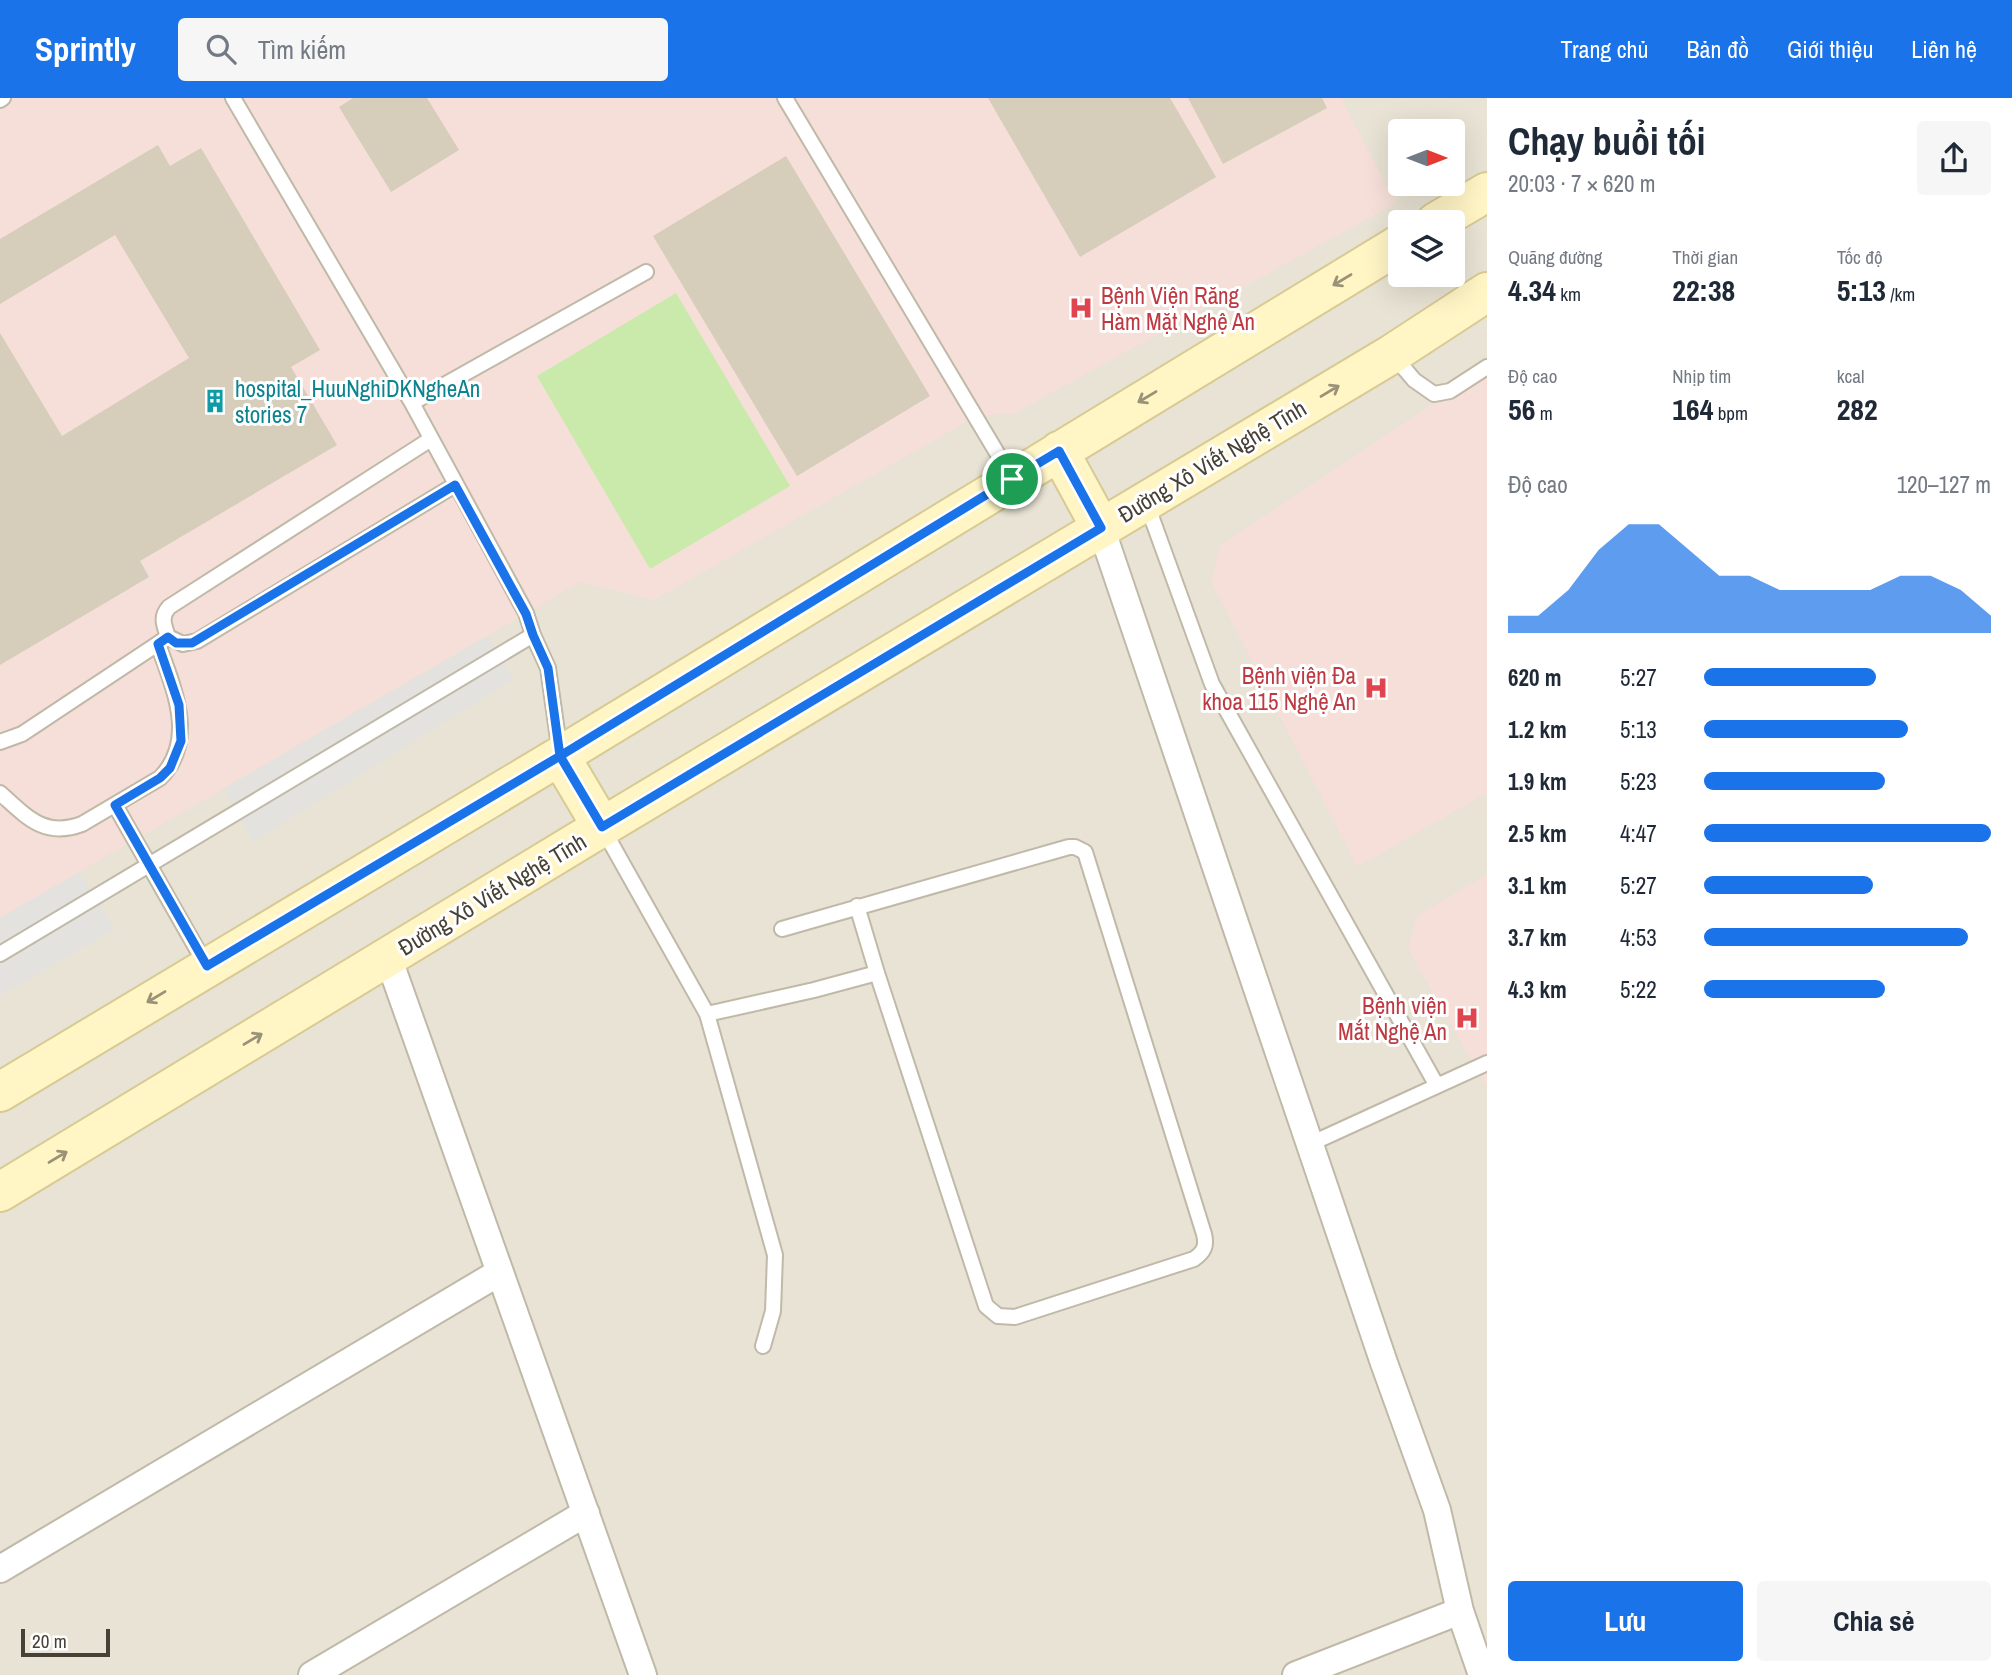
<!DOCTYPE html>
<html lang="vi">
<meta charset="utf-8">
<style>
body{margin:0;font-family:"Archivo Narrow",sans-serif;background:#f6f6f7;color:#1f2937;height:100vh;display:flex;flex-direction:column;font-size:26px;white-space:nowrap}
*{box-sizing:border-box;margin:0}
p{font-size:23px;color:#747a83}
.icon{flex:none;width:38px;height:38px;fill:none;stroke:currentColor;stroke-width:2;stroke-linecap:round;stroke-linejoin:round}
.map{position:relative;flex:1;overflow:hidden}
.sheet{display:flex;flex-direction:column;background:#fff;width:525px}
.sheet>*{flex:none}
.needle{width:46px;rotate:90deg}
.controls{position:absolute;left:1388px;top:21px;display:grid;gap:14px}
.controls a{display:grid;place-items:center;width:77px;height:77px;border-radius:7px;background:#fff;box-shadow:0 7px 28px #0002;font-size:35px}
.scale{position:absolute;left:21px;bottom:18px;width:89px;box-sizing:border-box;padding-left:7px;border:4px solid #474135;border-top:0;font-size:19px;line-height:24px;white-space:nowrap;color:#474135;-webkit-text-stroke:5px #fff;paint-order:stroke}
.pin{position:absolute;display:grid;place-items:center;width:60px;height:60px;color:#fff;margin:-30px;border:4px solid #fff;border-radius:50%;box-shadow:0 2px 7px #0007}
.round{display:grid;place-items:center;flex:none;width:74px;height:74px;border-radius:7px;background:#f6f6f7}
.headline{display:flex;align-items:center;justify-content:space-between;height:119px;padding:0 21px}
h1{font-size:38px;font-weight:700;line-height:52px}
.stats{display:grid;grid-template-columns:repeat(3,1fr);gap:10px;height:119px;padding:7px 21px}
.stats div{display:grid;align-content:center}
.stats b{font-size:30px;font-weight:700}
.stats small{font-size:19px;font-weight:400}
.stats p{font-size:19px}
.chart{height:196px;padding:14px 21px}
.chart p{display:flex;justify-content:space-between}
.chart svg{width:100%;height:126px;margin-top:7px;fill:#1a73e8;opacity:.7}
.action{display:flex;gap:14px;margin-top:auto;padding:14px 21px}
.action a{flex:1;height:80px;border-radius:7px;background:#1a73e8;color:#fff;font-size:28px;font-weight:700;line-height:80px;text-align:center}
.action a+a{background:#f6f6f7;color:#1f2937}
ul{padding:0 21px;list-style:none;font-size:23px}
li{display:grid;grid-template-columns:112px 84px 1fr;align-items:center;height:52px}
li i{height:18px;border-radius:9px;background:#1a73e8}
header{display:flex;align-items:center;gap:42px;box-sizing:border-box;height:98px;padding:0 35px;background:#1a73e8;color:#fff}
header strong{font-size:33px}
nav{display:flex;gap:38px;margin-inline-start:auto;font-size:24px}
.search{width:490px;height:63px;background:#f6f6f7;display:flex;align-items:center;gap:18px;box-sizing:border-box;padding:0 24px;border-radius:7px;color:#747a83;font-size:26px}
main{display:flex;flex:1;min-height:0}
.map>svg:first-child{display:block}
</style>
<header>
<strong>Sprintly</strong>
<div class="search"><svg class="icon" aria-label="search" viewBox="0 0 24 24"><circle cx="10" cy="10" r="6"/><path d="M15 15l6 6"/></svg>Tìm kiếm</div>
<nav><a>Trang chủ</a><a>Bản đồ</a><a>Giới thiệu</a><a>Liên hệ</a></nav>
</header>
<main>
<div class="map">
<svg width="1487" height="1577" viewBox="0 0 1487 1577">
<rect width="100%" height="100%" fill="#f4f1e6"/>
<!-- residential -->
<path fill="#e8e3d4" fill-rule="evenodd" d="M 0,0 L 1487,0 L 1487,1577 L 0,1577 ZM 1400,33 L 1452,33 L 1452,86 L 1400,86 ZM 1400,124 L 1452,124 L 1452,177 L 1400,177 Z"/>
<!-- medical -->
<path fill="#f5dfd8" d="M 0,0 L 1341,0 L 1396,105 L 1015,315 L 975,319 L 654,502 L 580,484 L 0,820 Z
M 1487,270 L 1487,695 L 1357,769 L 1212,485 L 1219,448 Z
M 1487,776 L 1487,990 L 1408,851 L 1417,818 Z"/>
<!-- green -->
<path fill="#caeaac" d="M 676,195 L 790,388 L 650,471 L 537,278 Z"/>
<!-- parking -->
<path fill="#e4e2de" d="M 487,538 L 514,581 L 253,744 L 224,690 Z
M 79,774 L 115,831 L 0,898 L 0,820 Z"/>
<!-- building -->
<path fill="#d6cdbb" d="M 353,0 L 427,0 L 459,52 L 391,94 L 339,9 Z
M 988,0 L 1170,0 L 1216,79 L 1080,159 Z
M 1188,0 L 1322,0 L 1327,10 L 1223,66 Z
M 158,47 L 170,68 L 201,50 L 320,252 L 291,269 L 337,347 L 140,463 L 149,479 L 0,567 L 0,235 L 62,338 L 189,260 L 115,137 L 0,206 L 0,141 Z
M 786,58 L 930,298 L 797,378 L 653,138 Z"/>
<g fill="none" stroke-linecap="round" stroke-linejoin="round">
<!-- service casing -->
<g stroke="#c0b9a8" stroke-width="18">
<path id="service" d="M 233,0 L 412,305 L 526,515 L 533,537 L 548,570 L 560,655
M 785,0 L 1012,380
M 0,2 L 3,0
M 1393,257 L 1414,282 L 1434,296 L 1450,293 L 1487,269
M 412,305 L 646,174
M 1146,404 L 1212,586 L 1437,988
M 168,539 C 164,527 160,519 169,509 L 431,341
M 0,644 L 22,636 L 168,539 L 183,546 L 197,543 L 455,387
M 0,695 C 27,719 44,740 82,726 L 160,680 C 198,642 173,589 158,546
M 115,707 L 206,867
M 603,731 L 707,916 L 775,1157 L 773,1213 L 763,1248
M 857,808 L 877,875
M 0,856 L 533,537
M 707,916 L 814,892 L 877,875 L 986,1208 L 998,1218 L 1015,1219 L 1194,1161 C 1204,1154 1207,1148 1204,1136 L 1085,754 L 1075,749 L 1069,749 L 782,831
M 1310,1046 L 1487,965"/>
</g>
<!-- minor casing -->
<g stroke="#c0b9a8" stroke-width="30">
<path id="minor" d="M 1101,430 L 1384,1265 L 1437,1412 L 1460,1513 L 1482,1577
M 388,859 L 643,1577
M 0,1471 L 500,1174
M 312,1577 L 586,1415
M 1296,1577 L 1460,1513"/>
</g>
<!-- secondary casing -->
<g stroke="#d7ca93" stroke-width="42">
<path id="secondary" d="M 1436,124 L 1487,94
M 1059,353 L 1101,430
M 560,658 L 602,729
M 0,994 L 560,658 L 1400,146
M 0,1094 L 602,729 L 1392,256 L 1487,194"/>
</g>
<!-- service -->
<use href="#service" stroke="#fff" stroke-width="14"/>
<!-- minor -->
<use href="#minor" stroke="#fff" stroke-width="26"/>
<!-- secondary -->
<use href="#secondary" stroke="#fff5c5" stroke-width="38"/>
</g>
<!-- one-way arrows -->
<defs><path id="oneway-shaft" d="M-6 0H5M1.5-3L5.5 0L1.5 3" fill="none" stroke-width="1.6" stroke-linecap="round" stroke-linejoin="round" transform="scale(1.75)"/></defs>
<g stroke="#9a9276">
<use href="#oneway-shaft" transform="translate(1342 182) rotate(149)"/>
<use href="#oneway-shaft" transform="translate(1330 293) rotate(-31)"/>
<use href="#oneway-shaft" transform="translate(1147 299) rotate(149)"/>
<use href="#oneway-shaft" transform="translate(156 899) rotate(149)"/>
<use href="#oneway-shaft" transform="translate(253 941) rotate(-31)"/>
<use href="#oneway-shaft" transform="translate(58 1059) rotate(-31)"/>
</g>
<g fill="none" stroke-linecap="round" stroke-linejoin="round">
<!-- route casing -->
<g stroke="#fff" stroke-width="14">
<path id="route" d="M 1012,381 L 560,658 L 548,570 L 533,537 L 526,516 L 455,387 L 192,545 L 176,545 L 168,539 L 158,546 L 179,607 L 181,643 L 170,670 L 160,680 L 115,707 L 207,868 L 560,658 L 602,729 L 1101,430 L 1059,353 L 1012,381"/>
</g>
<!-- route -->
<use href="#route" stroke="#1a73e8" stroke-width="9"/>
</g>
<!-- icons -->
<defs>
<g id="hospital-bare" transform="scale(1.89)"><path d="M-5-5h3v3.5h4V-5h3V5h-3V1.5h-4V5h-3Z" fill="#e0444e" stroke="#fff" stroke-width="2.5" paint-order="stroke"/></g>
<g id="building-bare" transform="scale(1.89)"><path d="M-4-6H4V6H1V3H-1V6H-4ZM-2.5-4.3h1.7v1.8h-1.7ZM.8-4.3h1.7v1.8H.8ZM-2.5-1h1.7V.8h-1.7ZM.8-1h1.7V.8H.8Z" fill="#0f9aa8" stroke="#fff" stroke-width="2.5" paint-order="stroke"/></g>
</defs>
<g fill-rule="evenodd">
<use href="#hospital-bare" x="1081" y="210"/>
<use href="#building-bare" x="215" y="303"/>
<use href="#hospital-bare" x="1376" y="590"/>
<use href="#hospital-bare" x="1467" y="920"/>
</g>
<g text-anchor="middle" dominant-baseline="central" stroke-width="6" stroke-linejoin="round" paint-order="stroke">
<!-- health labels -->
<g font-size="23" fill="#be3a42" stroke="#fff" text-anchor="end">
<text x="1101" y="197" text-anchor="start">Bệnh Viện Răng<tspan x="1101" dy="26">Hàm Mặt Nghệ An</tspan></text>
<text x="1356" y="577">Bệnh viện Đa<tspan x="1356" dy="26">khoa 115 Nghệ An</tspan></text>
<text x="1447" y="907">Bệnh viện<tspan x="1447" dy="26">Mắt Nghệ An</tspan></text>
</g>
<!-- culture labels -->
<g font-size="23" fill="#0d838f" stroke="#fff" text-anchor="start">
<text x="235" y="290">hospital_HuuNghiDKNgheAn<tspan x="235" dy="26">stories 7</tspan></text>
</g>
<!-- street labels -->
<g font-size="23" fill="#474135" stroke="#fff">
<text transform="translate(1212 363) rotate(-31)">Đường Xô Viết Nghệ Tĩnh</text>
<text transform="translate(492 796) rotate(-31)">Đường Xô Viết Nghệ Tĩnh</text>
</g>
</g>
</svg>
<div class="controls">
<a><svg class="needle" viewBox="-14 -14 28 28"><path d="M0-13l5 13h-10z" fill="#e53935"/><path d="M0 13l5-13h-10z" fill="#747a83"/></svg></a>
<a><svg class="icon" aria-label="layers" viewBox="0 0 24 24"><path d="M12 4l9 5-9 5-9-5zM3 14l9 5 9-5"/></svg></a>
</div>
<div class="scale">20 m</div>
<div class="pin" style="left:1012px;top:381px;background:#1e9e55"><svg class="icon" aria-label="arrive" viewBox="0 0 24 24"><path d="M6 21V4h12l-3 4 3 4H6"/></svg></div>
</div>
<section class="sheet">
<div class="headline"><div><h1>Chạy buổi tối</h1><p>20:03 · 7 × 620 m</p></div><a class="round"><svg class="icon" aria-label="share" viewBox="0 0 24 24"><path d="M12 15V3M7 8l5-5 5 5M5 13v7h14v-7"/></svg></a></div>
<div class="stats">
<div><p>Quãng đường</p><b>4.34<small> km</small></b></div>
<div><p>Thời gian</p><b>22:38</b></div>
<div><p>Tốc độ</p><b>5:13<small> /km</small></b></div>
</div>
<div class="stats">
<div><p>Độ cao</p><b>56<small> m</small></b></div>
<div><p>Nhịp tim</p><b>164<small> bpm</small></b></div>
<div><p>kcal</p><b>282</b></div>
</div>
<div class="chart"><p><span>Độ cao</span>120–127 m</p>
<svg viewBox="0 0 160 44" preserveAspectRatio="none"><path d="M0 44V38L10 38L20 29L30 15L40 6L50 6L60 15L70 24L80 24L90 29L100 29L110 29L120 29L130 24L140 24L150 29L160 38V44z"/></svg>
</div>
<ul>
<li><b>620 m</b>5:27<i style="width:60%"></i></li>
<li><b>1.2 km</b>5:13<i style="width:71%"></i></li>
<li><b>1.9 km</b>5:23<i style="width:63%"></i></li>
<li><b>2.5 km</b>4:47<i style="width:100%"></i></li>
<li><b>3.1 km</b>5:27<i style="width:59%"></i></li>
<li><b>3.7 km</b>4:53<i style="width:92%"></i></li>
<li><b>4.3 km</b>5:22<i style="width:63%"></i></li>
</ul>
<div class="action"><a>Lưu</a><a>Chia sẻ</a></div>
</section>
</main>
